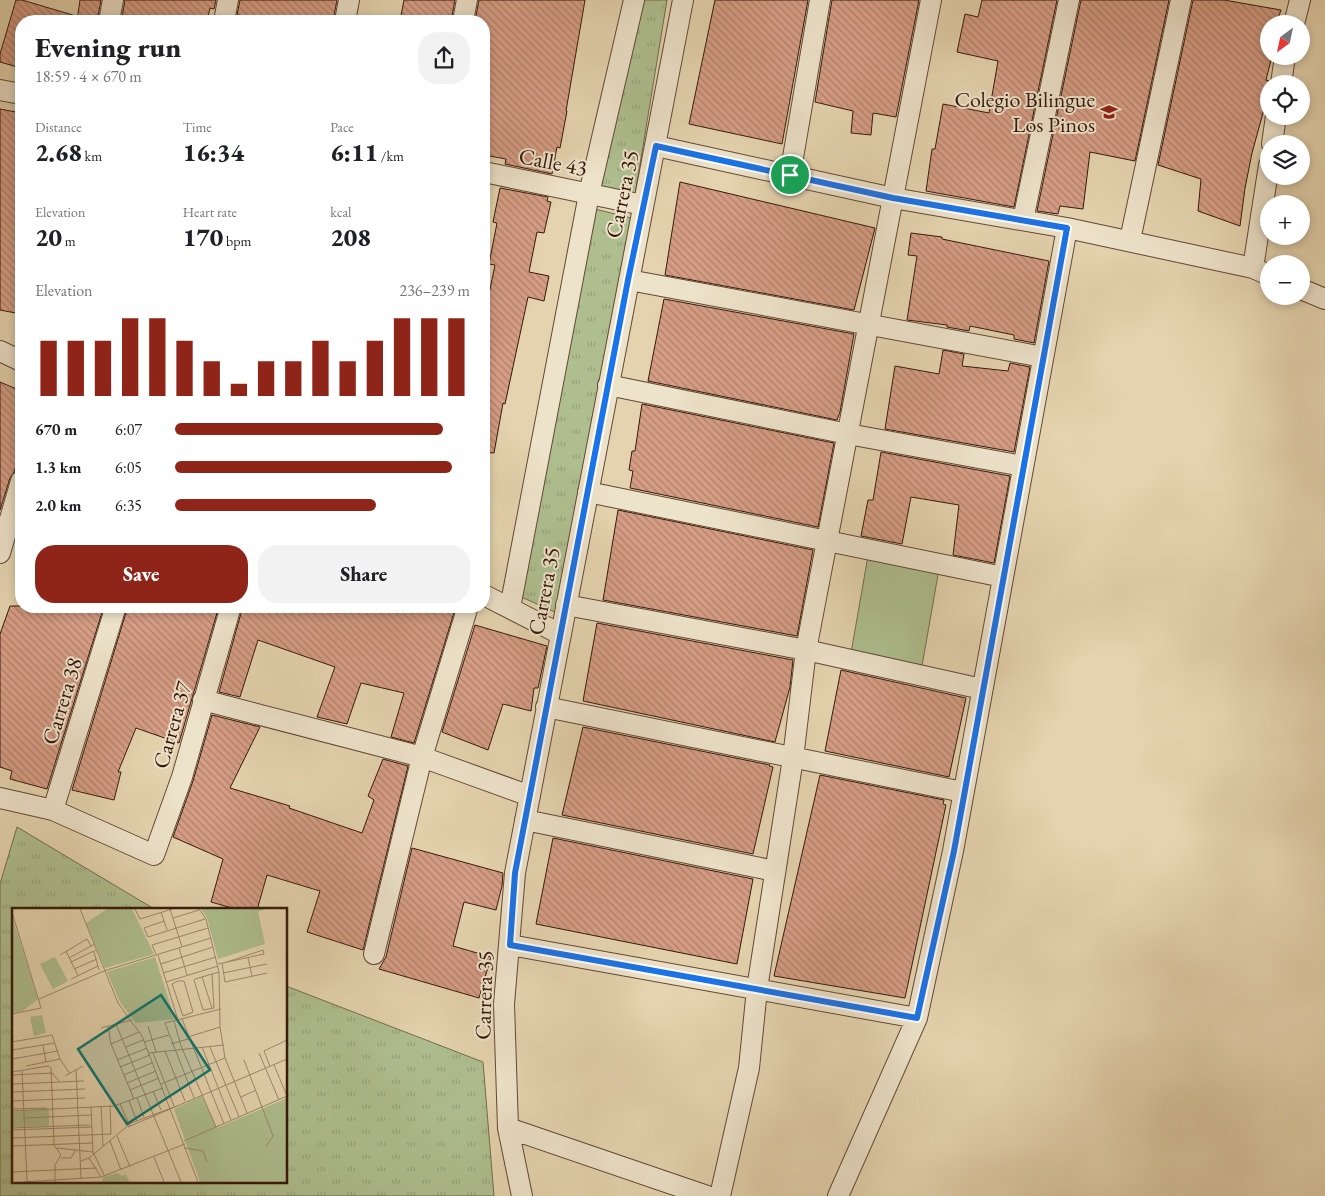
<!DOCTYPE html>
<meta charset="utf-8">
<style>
body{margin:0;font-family:"EB Garamond",serif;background:#f2f2f2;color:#202124;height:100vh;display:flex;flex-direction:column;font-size:19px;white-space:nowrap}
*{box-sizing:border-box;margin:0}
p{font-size:16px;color:#757577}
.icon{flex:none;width:28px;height:28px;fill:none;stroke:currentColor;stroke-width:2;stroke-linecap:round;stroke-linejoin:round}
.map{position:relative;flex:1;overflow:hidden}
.sheet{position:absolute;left:15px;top:15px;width:475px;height:598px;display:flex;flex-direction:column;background:#fff;border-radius:20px;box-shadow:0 2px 8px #0003}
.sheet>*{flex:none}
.needle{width:32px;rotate:213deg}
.buttons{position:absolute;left:1260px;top:15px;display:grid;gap:10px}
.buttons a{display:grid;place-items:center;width:50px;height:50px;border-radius:50%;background:#fff;box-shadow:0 2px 8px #0003;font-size:25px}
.pin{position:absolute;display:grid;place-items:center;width:42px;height:42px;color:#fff;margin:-21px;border:2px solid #fff;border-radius:50%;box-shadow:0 1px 5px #0007}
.round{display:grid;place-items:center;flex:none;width:52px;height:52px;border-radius:20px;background:#f2f2f2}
.head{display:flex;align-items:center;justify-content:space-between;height:85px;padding:0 20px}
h1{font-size:28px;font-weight:800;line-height:38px}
.stats{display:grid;grid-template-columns:repeat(3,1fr);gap:8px;height:85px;padding:5px 20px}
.stats div{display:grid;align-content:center}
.stats b{font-size:25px;font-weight:800}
.stats small{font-size:14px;font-weight:400}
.stats p{font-size:14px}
.chart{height:140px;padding:10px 20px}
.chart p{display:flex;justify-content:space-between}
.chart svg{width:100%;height:90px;margin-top:5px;stroke:#8f2418;stroke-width:6}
.primary-button{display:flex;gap:10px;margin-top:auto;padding:10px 20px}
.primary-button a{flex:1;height:58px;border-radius:20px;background:#8f2418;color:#fff;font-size:20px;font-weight:800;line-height:58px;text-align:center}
.primary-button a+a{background:#f2f2f2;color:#202124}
ul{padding:0 20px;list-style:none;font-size:16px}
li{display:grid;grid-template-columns:80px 60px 1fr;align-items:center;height:38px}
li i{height:12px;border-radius:6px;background:#8f2418}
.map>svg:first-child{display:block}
</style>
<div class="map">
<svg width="1325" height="1196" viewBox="0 0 1325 1196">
<defs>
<pattern id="grass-tufts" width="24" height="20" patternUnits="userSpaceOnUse" patternTransform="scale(1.25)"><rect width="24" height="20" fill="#aebe8f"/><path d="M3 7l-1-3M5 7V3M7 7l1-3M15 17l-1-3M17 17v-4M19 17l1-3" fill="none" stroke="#96a37a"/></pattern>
<pattern id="building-back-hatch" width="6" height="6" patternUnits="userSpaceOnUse" patternTransform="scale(1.25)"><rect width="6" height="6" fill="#d69d85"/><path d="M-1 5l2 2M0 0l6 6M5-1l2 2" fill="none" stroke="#ae7f6b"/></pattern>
</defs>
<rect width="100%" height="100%" fill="#e4d3ae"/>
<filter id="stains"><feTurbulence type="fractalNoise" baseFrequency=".004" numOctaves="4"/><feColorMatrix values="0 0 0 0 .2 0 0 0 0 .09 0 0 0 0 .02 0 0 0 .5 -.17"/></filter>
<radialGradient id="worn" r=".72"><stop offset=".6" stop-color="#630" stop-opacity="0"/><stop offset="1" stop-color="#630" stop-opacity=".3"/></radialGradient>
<!-- grass -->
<path fill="url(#grass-tufts)" stroke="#726c4d" d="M 639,0 L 667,0 L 635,195 L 596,187 Z
M 591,208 L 635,219 L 559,614 L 517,595 Z
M 17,827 L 156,910 L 14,910 L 14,1182 L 286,1182 L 286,986 L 483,1062 L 494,1196 L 0,1196 L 0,884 Z"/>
<!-- park -->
<path fill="#aebe8f" stroke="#726c4d" d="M 868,556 L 939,569 L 922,666 L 851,653 Z"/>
<!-- building -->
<path fill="url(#building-back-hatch)" stroke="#36190b" d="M 16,0 L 22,0 L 76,16 L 75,21 L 21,21 L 21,68 L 0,62 L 0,54 Z
M 80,0 L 101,0 L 97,21 L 77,21 Z
M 125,0 L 216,0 L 214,9 L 210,8 L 207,21 L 145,21 L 122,17 Z
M 240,0 L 337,0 L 333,21 L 262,21 L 237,15 Z
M 404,0 L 455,0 L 451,21 L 400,21 Z
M 479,0 L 585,0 L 566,111 L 567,111 L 560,148 L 557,147 L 552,174 L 505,164 L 506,159 L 484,155 L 484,21 L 475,21 Z
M 715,0 L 808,0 L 782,144 L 689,124 Z
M 832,0 L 919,0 L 896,117 L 873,113 L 871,135 L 851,133 L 853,111 L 815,102 Z
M 982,0 L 1057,0 L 1014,207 L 926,191 L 932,149 L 935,149 L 943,104 L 989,113 L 998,61 L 957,52 L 965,14 L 978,17 Z
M 1081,0 L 1169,0 L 1135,161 L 1090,152 L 1083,209 L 1060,206 L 1058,214 L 1037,211 Z
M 1193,0 L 1224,0 L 1281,10 L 1276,24 L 1269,24 L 1269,47 L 1266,56 L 1272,56 L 1266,80 L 1269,81 L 1269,91 L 1252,153 L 1245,188 L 1240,226 L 1198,211 L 1201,179 L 1158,165 Z
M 0,109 L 21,113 L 21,314 L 0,310 Z
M 680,182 L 875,228 L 854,310 L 665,275 Z
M 500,188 L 548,197 L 547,201 L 551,202 L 544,233 L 537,232 L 529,272 L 549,276 L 544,301 L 528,297 L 505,404 L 503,403 L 494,453 L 484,452 L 484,318 L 495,265 L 489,264 L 497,223 L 493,222 Z
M 911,233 L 942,237 L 942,239 L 1049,261 L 1034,343 L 1014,339 L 1014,335 L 970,326 L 969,331 L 947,327 L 947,325 L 907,320 L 917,256 L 908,255 Z
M 664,299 L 854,334 L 840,412 L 837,420 L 648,381 Z
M 943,350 L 964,354 L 962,366 L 1008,371 L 1010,363 L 1030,367 L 1014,452 L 885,429 L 895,366 L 939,374 Z
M 0,382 L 21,391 L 21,449 L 14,472 L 10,478 L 0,510 Z
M 642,404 L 834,443 L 818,527 L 630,488 L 633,471 L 629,470 L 632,451 L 635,451 Z
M 881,452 L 1010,476 L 994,563 L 953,555 L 959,505 L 911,497 L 902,544 L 861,536 L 868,500 L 873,500 Z
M 618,510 L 813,550 L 797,636 L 603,600 Z
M 10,606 L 104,606 L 47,789 L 10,779 L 12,771 L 0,767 L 0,634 Z
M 128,606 L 219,606 L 179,743 L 136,728 L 118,772 L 121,772 L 114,800 L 72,790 Z
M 243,606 L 456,606 L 414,743 L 391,737 L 404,693 L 361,683 L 347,724 L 317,717 L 335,667 L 258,640 L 240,697 L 219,692 Z
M 597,623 L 793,660 L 790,687 L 775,742 L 583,701 Z
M 475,625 L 547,646 L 538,688 L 534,688 L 531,711 L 503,704 L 488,750 L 442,732 Z
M 841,670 L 966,698 L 949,777 L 825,751 Z
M 212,715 L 260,727 L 230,788 L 290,806 L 289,808 L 362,833 L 374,800 L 368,796 L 383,759 L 408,766 L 363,950 L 307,932 L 320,891 L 267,875 L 257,910 L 239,910 L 211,902 L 223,859 L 173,837 L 193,781 Z
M 583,727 L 770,765 L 769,766 L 773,767 L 753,854 L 562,815 Z
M 820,775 L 944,800 L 943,804 L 946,805 L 905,998 L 774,976 Z
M 553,838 L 753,879 L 737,964 L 536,924 Z
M 412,848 L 503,873 L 502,886 L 496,910 L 464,902 L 453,946 L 491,957 L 479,998 L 379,969 L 386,957 Z"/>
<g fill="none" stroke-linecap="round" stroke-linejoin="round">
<!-- minor casing -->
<g stroke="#624834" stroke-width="22">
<path id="minor" d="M 109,21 L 113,0
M 224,21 L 228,0
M 345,21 L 349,0
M 463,21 L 467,0
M 1294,24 L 1300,0
M 1281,84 L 1285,56
M 0,90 L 21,94
M 1272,144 L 1276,116
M 656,146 L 893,198 L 1067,228 L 1253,268 L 1269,275
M 484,172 L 643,205
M 790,175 L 820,0
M 1023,220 L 1069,0
M 1130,240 L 1181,0
M 1253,268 L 1269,165
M 629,280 L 1043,357
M 1301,289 L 1325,299
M 0,351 L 21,361
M 608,385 L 848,434 L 1023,466
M 588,492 L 1003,577
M 0,553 L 21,481
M 484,595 L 560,634
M 566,605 L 806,650 L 982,689
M 510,608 L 589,194 L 634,0
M 203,700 L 422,757 L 530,796
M 546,707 L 963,792
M 0,798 L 53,810 L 154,855 L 182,777 L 231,606
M 53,810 L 116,606
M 525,820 L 775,871
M 510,945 L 917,1018
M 374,954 L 422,757 L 468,606
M 508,1128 L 707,1196
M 522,1196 L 508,1128 L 504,1004 L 515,873 L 683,0
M 720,1196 L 749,1068 L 757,989 L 793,758 L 806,650 L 931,0
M 838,1196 L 917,1018 L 953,851 L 1067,228"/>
</g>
<!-- minor -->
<use href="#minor" stroke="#ede2ca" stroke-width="20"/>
</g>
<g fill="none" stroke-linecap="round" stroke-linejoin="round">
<!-- route casing -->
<g stroke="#fff" stroke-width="10">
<path id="route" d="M 656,146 L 893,198 L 1067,228 L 954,851 L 917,1018 L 510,945 L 515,873 L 628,280 Z"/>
</g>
<!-- route -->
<use href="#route" stroke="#1a73e8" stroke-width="6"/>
</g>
<!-- icons -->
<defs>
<g id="school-bare" transform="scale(1.35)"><path d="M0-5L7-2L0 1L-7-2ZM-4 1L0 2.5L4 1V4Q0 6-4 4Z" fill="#8f2418" stroke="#ede2ca" stroke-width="2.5" paint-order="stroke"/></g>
</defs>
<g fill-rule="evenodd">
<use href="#school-bare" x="1109" y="112"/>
</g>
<g text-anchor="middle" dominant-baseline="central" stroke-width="4" stroke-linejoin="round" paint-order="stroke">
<!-- poi labels -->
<g font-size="22" fill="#36190b" stroke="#ede2ca" text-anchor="end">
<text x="1095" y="99">Colegio Bilingue<tspan x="1095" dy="25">Los Pinos</tspan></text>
</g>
<!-- street labels -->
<g font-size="22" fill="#36190b" stroke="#ede2ca">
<text transform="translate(553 162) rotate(11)">Calle 43</text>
<text transform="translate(622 194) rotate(-78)">Carrera 35</text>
<text transform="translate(544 591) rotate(-79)">Carrera 35</text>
<text transform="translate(62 701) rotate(-73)">Carrera 38</text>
<text transform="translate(172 725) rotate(-74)">Carrera 37</text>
<text transform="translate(484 995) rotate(-88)">Carrera 35</text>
</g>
</g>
<!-- overview -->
<g transform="translate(12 908)">
<rect width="275" height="275" fill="#e4d3ae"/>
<path d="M 95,1 L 120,1 L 142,46 L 93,60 L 74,15 ZM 189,1 L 254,1 L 246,4 L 253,36 L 206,51 L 195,10 ZM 0,8 L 26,91 L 11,103 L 0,105 ZM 143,49 L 163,111 L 124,115 L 108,94 L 95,64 ZM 190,188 L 205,220 L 275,190 L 275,274 L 188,274 L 162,201 ZM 106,265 L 110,268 L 114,266 L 117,274 L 90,274 L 91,269 Z" fill="#aebe8f"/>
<path d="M 43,49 L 56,73 L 41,81 L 28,56 ZM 30,107 L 34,125 L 22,128 L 18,109 ZM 37,201 L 37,218 L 0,219 L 0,204 Z" fill="#aebe8f"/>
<path fill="none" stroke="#9e896d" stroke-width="1" d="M 68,1 L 106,95 L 130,128 L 186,274M 123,1 L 128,11 L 160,1M 158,1 L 170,39M 187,1 L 194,11 L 207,64 L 208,119 L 213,150 L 235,205M 0,4 L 29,100 L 0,106M 149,4 L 155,22M 161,10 L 187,2M 152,13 L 132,20 L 136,29 L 193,11M 167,40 L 175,67M 54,43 L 66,68M 82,44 L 87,62M 144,46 L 140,37 L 196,20M 48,47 L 75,31 L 79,38M 146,47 L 166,112M 57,50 L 83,36M 236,50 L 240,68M 59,54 L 84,42M 210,55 L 213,74 L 255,65M 149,56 L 201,39M 206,56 L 252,46 L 251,42 L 215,54M 62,61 L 85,51M 151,65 L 204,49M 211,65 L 255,56M 200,66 L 202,100 L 191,102 L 182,72 L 183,71 L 190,69 L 200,66 L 204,65 L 207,64M 190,69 L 200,100M 59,71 L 86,58M 166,73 L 172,73 L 181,104 L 171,108 L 160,76 ZM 154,74 L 206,58M 27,91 L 92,63 L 199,30M 170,111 L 212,216M 162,113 L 169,138 L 204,219M 104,116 L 169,274M 96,118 L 99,136 L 122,191M 136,118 L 144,144M 89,120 L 120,112M 176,129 L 208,119M 0,134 L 40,127 L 48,151 L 58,166M 132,134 L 157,127M 99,136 L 127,124M 159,136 L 176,131M 31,137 L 34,154M 114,139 L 131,132M 190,139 L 219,212M 198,139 L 227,209M 0,142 L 43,135M 153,143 L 173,193M 137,145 L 212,137M 141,145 L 162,198M 247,145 L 267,192M 0,151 L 46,143M 105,152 L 135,140M 232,152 L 261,228 L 254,238M 262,157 L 275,188M 14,158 L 48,151M 258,158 L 252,143 L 275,132M 108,159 L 138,147M 64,162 L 69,270M 10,163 L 15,273M 0,164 L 36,158 L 39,160 L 42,237 L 49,247 L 43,257 L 43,274M 0,167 L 40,165 L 47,173M 112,167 L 140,155M 53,168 L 71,158M 115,175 L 144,163M 0,176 L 72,173M 149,176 L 213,150M 118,182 L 147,170M 141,183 L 149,202M 0,184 L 73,181M 229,189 L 244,182M 125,190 L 132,209M 182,190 L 153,115 L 209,101M 0,193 L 73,190M 117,193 L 125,213M 108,196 L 118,218M 98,197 L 99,226M 89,198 L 91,238M 79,199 L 81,244 L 92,267M 0,201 L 35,200M 0,203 L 102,198 L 151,180M 13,210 L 80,207M 116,219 L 275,151M 0,220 L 78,217M 0,222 L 80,219M 105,228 L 118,259M 0,230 L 99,226M 98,233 L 109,262M 172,233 L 275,188M 0,238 L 81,235M 45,240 L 81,244M 173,240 L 191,243 L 195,254M 142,249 L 152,274M 49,250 L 59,250 L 64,241M 77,250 L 89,269M 69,253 L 77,250 L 119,215 L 165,198M 0,264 L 85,260M 11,274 L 89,269 L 173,236"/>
<path fill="#0f766e" fill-opacity="0.15" stroke="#0f766e" stroke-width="2.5" d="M 149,87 L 198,162 L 115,216 L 66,141 Z"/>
<rect width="275" height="275" fill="none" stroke="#36190b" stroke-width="2.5"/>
</g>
<rect width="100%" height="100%" filter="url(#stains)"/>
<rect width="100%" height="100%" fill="url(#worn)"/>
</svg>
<div class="buttons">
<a><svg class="needle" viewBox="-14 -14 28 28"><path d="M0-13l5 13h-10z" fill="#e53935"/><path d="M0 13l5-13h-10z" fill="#757577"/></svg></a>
<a><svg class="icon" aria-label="locate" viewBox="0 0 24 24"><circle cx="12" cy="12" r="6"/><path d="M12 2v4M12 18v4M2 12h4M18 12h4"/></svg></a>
<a><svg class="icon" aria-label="layers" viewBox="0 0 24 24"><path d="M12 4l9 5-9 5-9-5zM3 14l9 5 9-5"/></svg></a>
<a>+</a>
<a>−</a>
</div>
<div class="pin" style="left:790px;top:175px;background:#1e9e55"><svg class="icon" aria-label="arrive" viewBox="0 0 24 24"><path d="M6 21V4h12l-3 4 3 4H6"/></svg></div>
<section class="sheet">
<div class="head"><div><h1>Evening run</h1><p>18:59 · 4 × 670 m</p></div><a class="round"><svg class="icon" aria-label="share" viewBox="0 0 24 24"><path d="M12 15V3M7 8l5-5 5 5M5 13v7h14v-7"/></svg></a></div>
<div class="stats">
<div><p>Distance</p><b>2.68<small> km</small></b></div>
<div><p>Time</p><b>16:34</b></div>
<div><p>Pace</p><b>6:11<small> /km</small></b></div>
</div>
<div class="stats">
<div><p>Elevation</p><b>20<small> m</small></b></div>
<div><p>Heart rate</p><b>170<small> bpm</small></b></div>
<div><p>kcal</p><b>208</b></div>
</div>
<div class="chart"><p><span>Elevation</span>236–239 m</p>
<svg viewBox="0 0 160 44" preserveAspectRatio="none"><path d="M5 44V17M15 44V17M25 44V17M35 44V6M45 44V6M55 44V17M65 44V27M75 44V38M85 44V27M95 44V27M105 44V17M115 44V27M125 44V17M135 44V6M145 44V6M155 44V6"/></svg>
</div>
<ul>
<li><b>670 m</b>6:07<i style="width:91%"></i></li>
<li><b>1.3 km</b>6:05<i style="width:94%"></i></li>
<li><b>2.0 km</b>6:35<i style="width:68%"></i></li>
</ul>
<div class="primary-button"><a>Save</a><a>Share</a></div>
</section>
</div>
